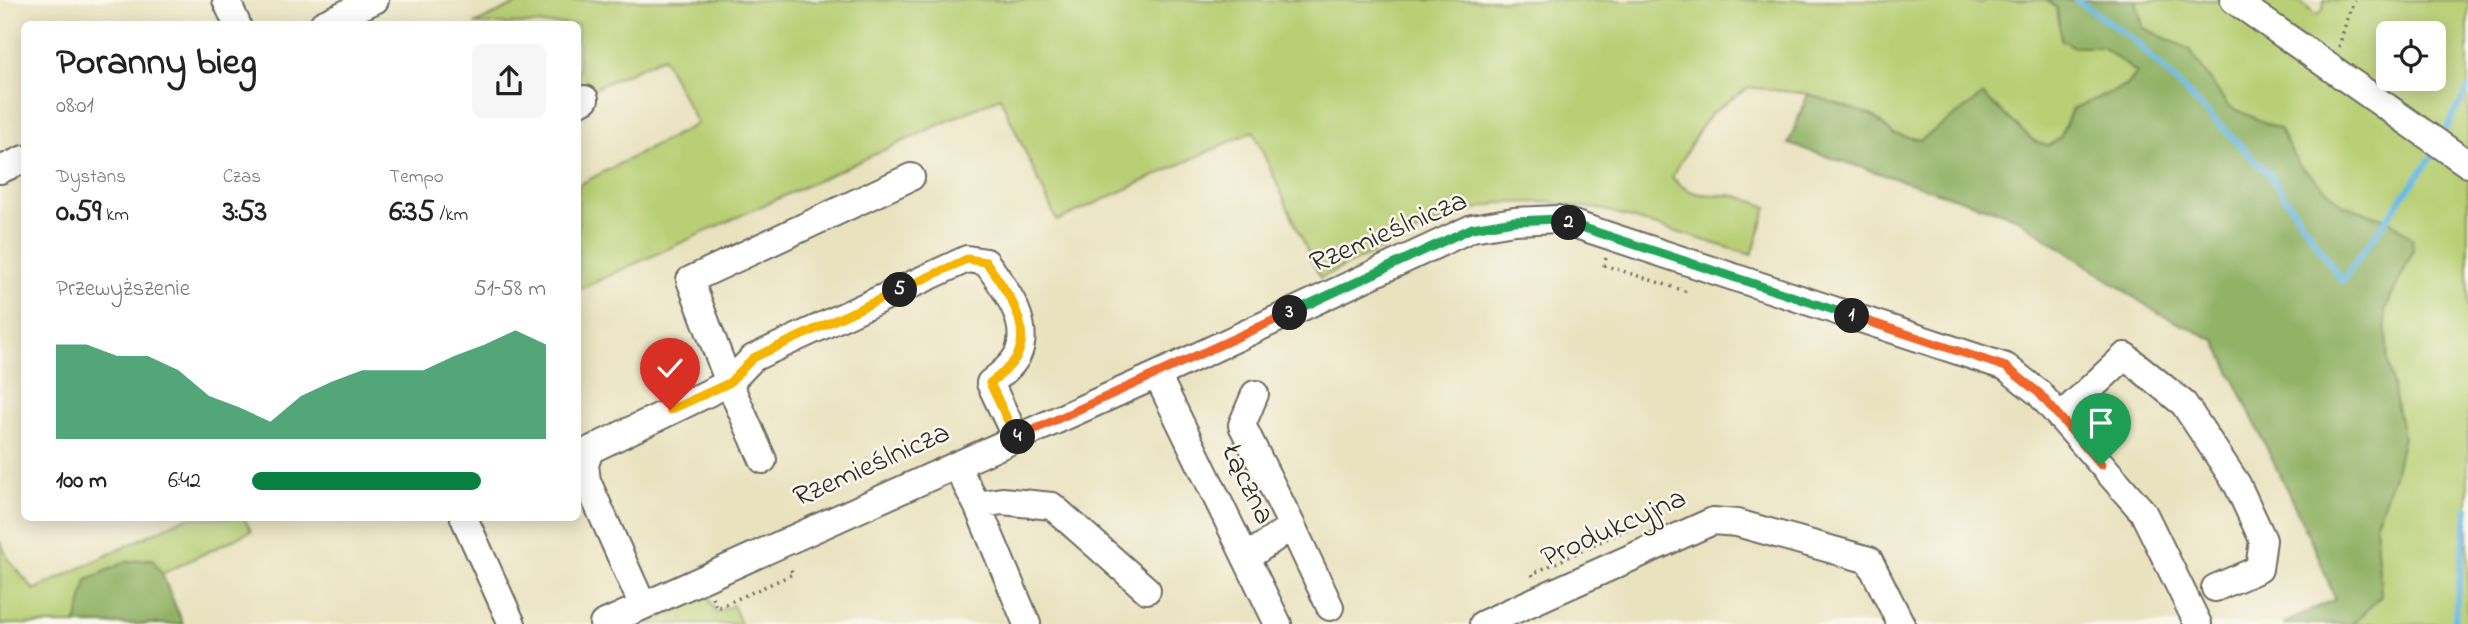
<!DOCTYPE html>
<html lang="pl">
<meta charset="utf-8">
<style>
body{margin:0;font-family:"Indie Flower",sans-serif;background:#f6f6f6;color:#222;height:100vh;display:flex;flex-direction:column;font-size:26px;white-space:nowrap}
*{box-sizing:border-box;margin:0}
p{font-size:23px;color:#767676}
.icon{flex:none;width:38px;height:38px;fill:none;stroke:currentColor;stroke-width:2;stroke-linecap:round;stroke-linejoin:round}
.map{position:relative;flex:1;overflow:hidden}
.sheet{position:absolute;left:21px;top:21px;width:560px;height:500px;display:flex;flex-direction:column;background:#fff;border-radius:10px;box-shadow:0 4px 18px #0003}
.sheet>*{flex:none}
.buttons{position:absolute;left:2376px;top:21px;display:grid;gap:14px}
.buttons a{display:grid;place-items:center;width:70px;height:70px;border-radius:10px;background:#fff;box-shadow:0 4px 18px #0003;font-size:35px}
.pin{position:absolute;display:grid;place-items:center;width:60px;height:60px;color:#fff;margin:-72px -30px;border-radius:50% 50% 50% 0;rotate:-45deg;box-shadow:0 0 7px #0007}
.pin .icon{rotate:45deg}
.km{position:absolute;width:35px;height:35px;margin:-18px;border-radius:50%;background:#222;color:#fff;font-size:19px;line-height:35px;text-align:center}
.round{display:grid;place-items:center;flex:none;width:74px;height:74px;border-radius:10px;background:#f6f6f6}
.headline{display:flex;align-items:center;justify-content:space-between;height:119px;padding:0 35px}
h1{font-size:38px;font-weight:700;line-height:52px}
.stats{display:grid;grid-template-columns:repeat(3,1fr);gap:10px;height:119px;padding:7px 35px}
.stats div{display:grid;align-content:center}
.stats b{font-size:30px;font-weight:700}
.stats small{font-size:19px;font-weight:400}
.stats p{font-size:19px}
.chart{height:196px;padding:14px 35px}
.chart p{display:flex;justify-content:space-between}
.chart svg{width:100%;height:126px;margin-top:7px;fill:#0b8043;opacity:.7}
ul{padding:0 35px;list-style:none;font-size:23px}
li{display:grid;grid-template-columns:112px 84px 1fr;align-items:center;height:52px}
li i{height:18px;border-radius:9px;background:#0b8043}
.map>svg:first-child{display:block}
</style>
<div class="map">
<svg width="2468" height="624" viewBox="0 0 2468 624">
<rect width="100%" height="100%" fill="#fbf7ec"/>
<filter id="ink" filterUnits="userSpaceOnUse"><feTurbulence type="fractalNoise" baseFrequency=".0143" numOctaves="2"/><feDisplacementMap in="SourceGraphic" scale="14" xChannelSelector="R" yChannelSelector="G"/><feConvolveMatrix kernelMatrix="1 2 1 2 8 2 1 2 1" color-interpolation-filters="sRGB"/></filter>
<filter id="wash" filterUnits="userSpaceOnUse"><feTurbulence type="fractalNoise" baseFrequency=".00686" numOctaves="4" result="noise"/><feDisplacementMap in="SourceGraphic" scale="28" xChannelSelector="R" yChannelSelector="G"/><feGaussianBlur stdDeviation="1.57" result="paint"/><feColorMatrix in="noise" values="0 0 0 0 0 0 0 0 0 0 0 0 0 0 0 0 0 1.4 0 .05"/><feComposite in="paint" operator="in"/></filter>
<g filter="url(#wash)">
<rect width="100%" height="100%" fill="#e9e2bf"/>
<!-- green -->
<path fill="#b8cf74" stroke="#727d50" stroke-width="2" fill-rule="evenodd" d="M 525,0 L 1968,0 L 1981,4 L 1989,0 L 2046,0 L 2057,8 L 2074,47 L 2102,47 L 2137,73 L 2127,85 L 2072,109 L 2060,138 L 2048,146 L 2034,141 L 1983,96 L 1921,140 L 1893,134 L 1873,116 L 1808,94 L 1749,87 L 1712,113 L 1702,125 L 1672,177 C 1696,204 1713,190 1740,197 C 1749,199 1759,204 1767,207 L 1752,255 L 1605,210 L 1550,202 L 1499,203 L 1453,215 L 1320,278 L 1253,131 L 1057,221 L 1000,97 L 578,290 L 578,185 L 697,124 L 663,57 L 578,96 L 578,24 L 474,24 Z
M 2136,0 L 2222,0 L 2468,173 L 2468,624 L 2352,624 L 2381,596 L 2375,525 L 2394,475 L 2385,310 L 2413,251 L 2389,220 L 2343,205 L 2331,194 L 2299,165 L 2279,129 L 2228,106 L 2189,49 L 2143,28 Z
M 2246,0 L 2299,0 L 2316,16 L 2323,10 L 2324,0 L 2468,0 L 2468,156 ZM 2389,33 L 2434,33 L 2434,79 L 2389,79 Z
M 185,518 L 244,518 L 251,531 L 162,574 L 151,559 L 125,562 L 88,580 L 76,624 L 0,624 L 0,541 L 8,559 L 34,590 Z
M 704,597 L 709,599 L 716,613 L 733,605 L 741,624 L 646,624 Z"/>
<!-- forest -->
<path fill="#92b266" stroke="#5e6e48" stroke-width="2" d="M 2046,0 L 2136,0 L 2143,28 L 2189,49 L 2228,106 L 2279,129 L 2299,165 L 2343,205 L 2389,220 L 2412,238 L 2413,251 L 2385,310 L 2387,356 L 2403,437 L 2394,475 L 2375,525 L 2381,596 L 2352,624 L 2283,624 L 2335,599 L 2317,553 L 2215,340 L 2159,314 L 2015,217 L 1788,144 L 1808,94 L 1873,116 L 1893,134 L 1921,140 L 1983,95 L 2034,141 L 2048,146 L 2060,138 L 2072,109 L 2127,86 L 2137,73 L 2102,47 L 2074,47 L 2061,39 L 2057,8 Z
M 152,559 L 162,574 L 183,624 L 76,624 L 87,580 L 125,562 Z"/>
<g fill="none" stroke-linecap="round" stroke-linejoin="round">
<!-- stream -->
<path stroke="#6abae5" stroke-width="6" d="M 2077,0 L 2134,40 L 2270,175 L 2342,281 L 2433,155
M 2443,134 L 2468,89
M 2454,624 L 2468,508"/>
</g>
</g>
<g filter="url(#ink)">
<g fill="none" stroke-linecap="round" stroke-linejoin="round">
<!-- minor casing -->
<g stroke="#6e6b5f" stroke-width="30">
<path id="minor" d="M 226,0 L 237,24
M 2234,0 L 2468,164
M 323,24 L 375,0
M 578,103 L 585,99
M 0,170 L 24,159
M 1157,375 L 1278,624
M 2060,417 L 2125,356 L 2184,404 L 2237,484 L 2263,540 L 2259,569 L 2215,588
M 763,460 L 729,383 L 690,280 L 911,177
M 956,465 L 977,505 L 1002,501 L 1052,506 L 1147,590
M 977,505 L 1027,624
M 464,518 L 512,624
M 1292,526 L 1330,607
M 1246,558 L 1292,526 L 1242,425 L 1255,394
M 643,606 L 587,481 L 585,465 L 590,450 L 729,383 L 753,358 L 967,259 L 986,262 C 1004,287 1033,324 1017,356 C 1011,367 1000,375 990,383 L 1016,438
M 603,624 L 1157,375 L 1472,228 L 1514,221 L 1558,219 L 2006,367 L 2039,393 L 2143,512 L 2198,624
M 1483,624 L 1713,521 L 1737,523 L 1869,560 L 1901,624"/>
</g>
<!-- path -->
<path stroke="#6e6b5f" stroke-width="3.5" stroke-dasharray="2 5" stroke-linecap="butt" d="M 2339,47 L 2348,15 L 2355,0
M 1606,258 L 1604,265 L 1685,291 L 1687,286
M 1533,576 L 1532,574 L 1645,521 L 1647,525
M 712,597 L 717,608 L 793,574 L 789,566"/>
<!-- minor -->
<use href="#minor" stroke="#fff" stroke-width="26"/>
</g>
</g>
<g fill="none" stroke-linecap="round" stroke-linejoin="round" filter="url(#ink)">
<!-- split-1 casing -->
<g stroke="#fff" stroke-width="14">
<path id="split-1" d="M 1852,316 L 2006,367 L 2039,393 L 2101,465"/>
</g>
<!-- split-2 casing -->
<g stroke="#fff" stroke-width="14">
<path id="split-2" d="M 1569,223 L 1852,316"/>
</g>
<!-- split-3 casing -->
<g stroke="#fff" stroke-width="14">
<path id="split-3" d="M 1290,313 L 1472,228 L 1514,221 L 1558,219 L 1569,223"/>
</g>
<!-- split-4 casing -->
<g stroke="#fff" stroke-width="14">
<path id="split-4" d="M 1018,437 L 1290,313"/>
</g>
<!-- split-5 casing -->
<g stroke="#fff" stroke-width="14">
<path id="split-5" d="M 900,290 L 967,259 L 986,262 C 1004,287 1033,324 1017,356 C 1011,367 1000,375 990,383 L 1016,438 L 1018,437"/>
</g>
<!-- split-6 casing -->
<g stroke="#fff" stroke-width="14">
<path id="split-6" d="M 670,410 L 729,383 L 753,358 L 900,290"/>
</g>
<!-- split-1 -->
<use href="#split-1" stroke="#f0652b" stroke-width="9"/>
<!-- split-2 -->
<use href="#split-2" stroke="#22a559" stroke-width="9"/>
<!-- split-3 -->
<use href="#split-3" stroke="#22a559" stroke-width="9"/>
<!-- split-4 -->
<use href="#split-4" stroke="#f0652b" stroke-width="9"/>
<!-- split-5 -->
<use href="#split-5" stroke="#f5b400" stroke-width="9"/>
<!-- split-6 -->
<use href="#split-6" stroke="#f5b400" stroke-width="9"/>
</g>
<g text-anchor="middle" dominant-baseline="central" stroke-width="5" stroke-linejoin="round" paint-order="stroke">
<!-- street labels -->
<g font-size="30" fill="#2b2b2b" stroke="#fbf7ec">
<text transform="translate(1389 233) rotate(-23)">Rzemieślnicza</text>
<text transform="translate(872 466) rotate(-24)">Rzemieślnicza</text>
<text transform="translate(1247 485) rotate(64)">Łączna</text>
<text transform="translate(1614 529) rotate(-24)">Produkcyjna</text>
</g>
</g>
</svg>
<div class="buttons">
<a><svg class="icon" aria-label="locate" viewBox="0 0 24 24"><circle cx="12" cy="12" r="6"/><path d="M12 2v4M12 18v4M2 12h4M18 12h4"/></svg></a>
</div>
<div class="pin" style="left:2101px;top:465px;background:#1e9e55"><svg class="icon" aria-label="arrive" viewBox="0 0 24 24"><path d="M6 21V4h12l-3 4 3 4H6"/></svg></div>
<div class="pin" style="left:670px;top:410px;background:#d93025"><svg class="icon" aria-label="check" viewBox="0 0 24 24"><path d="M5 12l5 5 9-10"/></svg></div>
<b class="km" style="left:1852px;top:316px">1</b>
<b class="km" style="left:1569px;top:223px">2</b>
<b class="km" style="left:1290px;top:313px">3</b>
<b class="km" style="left:1018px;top:437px">4</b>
<b class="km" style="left:900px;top:290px">5</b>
<section class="sheet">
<div class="headline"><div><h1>Poranny bieg</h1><p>08:01</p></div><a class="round"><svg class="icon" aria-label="share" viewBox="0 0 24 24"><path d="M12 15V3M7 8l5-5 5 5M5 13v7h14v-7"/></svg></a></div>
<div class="stats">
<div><p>Dystans</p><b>0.59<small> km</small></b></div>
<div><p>Czas</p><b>3:53</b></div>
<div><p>Tempo</p><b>6:35<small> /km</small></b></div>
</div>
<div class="chart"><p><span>Przewyższenie</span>51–58 m</p>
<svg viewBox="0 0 160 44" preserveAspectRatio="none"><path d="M0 44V11L10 11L20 15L30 15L40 20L50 29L60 33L70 38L80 29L90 24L100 20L110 20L120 20L130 15L140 11L150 6L160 11V44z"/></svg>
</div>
<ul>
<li><b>100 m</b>6:42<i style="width:78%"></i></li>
</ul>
</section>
</div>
